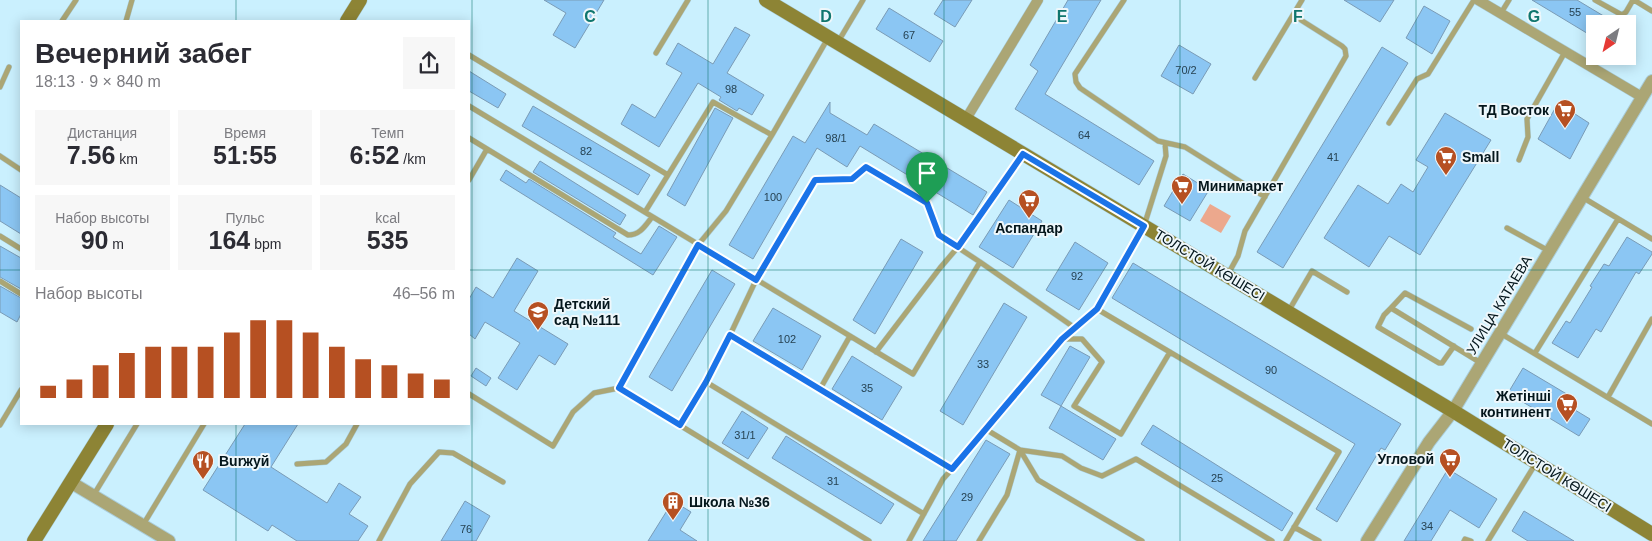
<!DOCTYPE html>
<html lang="ru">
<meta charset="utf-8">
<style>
body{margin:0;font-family:Helvetica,sans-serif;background:#f7f7f7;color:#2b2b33;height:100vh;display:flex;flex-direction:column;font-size:19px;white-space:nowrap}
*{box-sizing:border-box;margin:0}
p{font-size:16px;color:#7c7c81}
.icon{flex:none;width:28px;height:28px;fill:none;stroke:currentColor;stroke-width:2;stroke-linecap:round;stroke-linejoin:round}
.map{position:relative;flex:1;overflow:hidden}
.panel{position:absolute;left:20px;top:20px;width:450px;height:405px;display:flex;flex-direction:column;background:#fff;border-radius:0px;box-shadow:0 2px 12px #0003}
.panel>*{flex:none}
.needle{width:32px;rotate:215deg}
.fabs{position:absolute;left:1586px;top:15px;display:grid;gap:10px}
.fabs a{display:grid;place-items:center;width:50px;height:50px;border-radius:0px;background:#fff;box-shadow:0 2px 12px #0003;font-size:25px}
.pin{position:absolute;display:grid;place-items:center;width:42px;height:42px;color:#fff;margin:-51px -21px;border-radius:50% 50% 50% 0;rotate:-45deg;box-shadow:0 0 5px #0007}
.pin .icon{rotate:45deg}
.round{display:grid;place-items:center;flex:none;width:52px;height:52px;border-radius:0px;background:#f7f7f7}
.overview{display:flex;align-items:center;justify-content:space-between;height:85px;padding:0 15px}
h1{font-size:28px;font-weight:700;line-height:38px}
.metrics{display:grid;grid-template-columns:repeat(3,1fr);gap:8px;height:85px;padding:5px 15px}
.metrics div{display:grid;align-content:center;border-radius:0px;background:#f7f7f7;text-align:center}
.metrics b{font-size:25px;font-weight:700}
.metrics small{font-size:14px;font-weight:400}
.metrics p{font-size:14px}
.chart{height:140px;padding:10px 15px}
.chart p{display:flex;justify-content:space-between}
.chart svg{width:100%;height:90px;margin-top:5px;stroke:#b65022;stroke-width:6}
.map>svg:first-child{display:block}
</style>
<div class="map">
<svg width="1652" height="541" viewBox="0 0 1652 541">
<rect width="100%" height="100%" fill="#caf0fe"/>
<!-- green -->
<path fill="#eca88d" d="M 1210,204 L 1231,216 L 1221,233 L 1200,221 Z"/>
<!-- building -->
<path fill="#8bc6f3" stroke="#7a9bb6" d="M 544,0 L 604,0 L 575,48 L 553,35 L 566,13 Z
M 943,0 L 972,0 L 955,27 L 934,14 Z
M 1068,0 L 1101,0 L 1045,94 L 1154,161 L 1139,185 L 1015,109 L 1038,71 L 1030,65 Z
M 1344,0 L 1394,0 L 1380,22 Z
M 1532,0 L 1577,0 L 1617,24 L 1595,24 L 1595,38 Z
M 1424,6 L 1450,21 L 1432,54 L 1406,38 Z
M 889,8 L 943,41 L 930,62 L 876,29 Z
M 735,27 L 750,35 L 727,73 L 764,95 L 752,115 L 739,108 L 737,111 L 719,100 L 721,97 L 698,83 L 659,147 L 621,124 L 632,104 L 655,118 L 682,73 L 666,64 L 678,43 L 713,64 Z
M 1179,45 L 1211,64 L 1193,94 L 1161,76 Z
M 1382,47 L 1408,63 L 1283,268 L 1257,252 Z
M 469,71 L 506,94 L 498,108 L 469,91 Z
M 830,102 L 830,113 L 867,135 L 874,124 L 987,192 L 973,215 L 860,146 L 847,167 L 817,148 L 753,259 L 729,245 L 793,136 L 805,143 Z
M 1558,103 L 1589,123 L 1570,159 L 1538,139 Z
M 533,106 L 650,175 L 638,195 L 522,126 Z
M 715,108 L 733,118 L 685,206 L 667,195 Z
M 1445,113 L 1491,140 L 1420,255 L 1389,236 L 1369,267 L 1324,238 L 1358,185 L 1388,204 L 1401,184 L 1413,192 L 1428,167 L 1416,160 Z
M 540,161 L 626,215 L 620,225 L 533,172 Z
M 506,170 L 526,183 L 529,179 L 616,233 L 613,237 L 641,254 L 659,226 L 677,237 L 653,275 L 500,180 Z
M 1183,174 L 1209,190 L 1190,221 L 1164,206 Z
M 0,185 L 21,198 L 21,234 L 0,221 Z
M 1009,200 L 1042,221 L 1013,268 L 979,247 Z
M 1627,237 L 1652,252 L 1652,254 L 1639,274 L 1636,272 L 1601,332 L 1596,329 L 1578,358 L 1552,343 L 1566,321 L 1570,323 L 1592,287 L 1590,286 L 1604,264 L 1609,266 Z
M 901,239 L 923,252 L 875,334 L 853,320 Z
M 1075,242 L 1108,263 L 1079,310 L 1046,290 Z
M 0,246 L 21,258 L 21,289 L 0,277 Z
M 517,258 L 538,271 L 514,311 L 568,344 L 555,365 L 539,355 L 517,390 L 498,378 L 520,343 L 485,322 L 475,339 L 469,334 L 469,299 L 476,287 L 493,298 Z
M 1133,263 L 1401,424 L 1385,450 L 1381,448 L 1337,522 L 1316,509 L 1355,444 L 1112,298 Z
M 712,270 L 735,284 L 672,391 L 649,377 Z
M 0,286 L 21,298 L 21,314 L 17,322 L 0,312 Z
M 1004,303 L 1027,317 L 963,425 L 940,411 Z
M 773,308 L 821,336 L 802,370 L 753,341 Z
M 1070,346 L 1090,357 L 1061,406 L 1041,395 Z
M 852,356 L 902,387 L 882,420 L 832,389 Z
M 476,368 L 491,378 L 486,386 L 471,376 Z
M 1523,368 L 1570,396 L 1565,404 L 1590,419 L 1579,436 L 1508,393 Z
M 1061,406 L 1116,439 L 1103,460 L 1049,428 Z
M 742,411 L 768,428 L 748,459 L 722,443 Z
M 245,424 L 298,424 L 271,467 L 327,503 L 339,483 L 361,497 L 349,514 L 368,526 L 358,541 L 297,541 L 272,525 L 268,531 L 203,490 Z
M 1153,425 L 1293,513 L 1282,531 L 1141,444 Z
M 786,436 L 894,504 L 881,524 L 772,458 Z
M 986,440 L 1010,454 L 956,541 L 923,541 Z
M 1448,469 L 1497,499 L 1479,528 L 1450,510 L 1431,541 L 1404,541 Z
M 465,501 L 490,516 L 476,541 L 441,541 Z
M 673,501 L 691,512 L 680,530 L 697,541 L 648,541 Z
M 1524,511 L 1574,541 L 1528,541 L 1512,531 Z"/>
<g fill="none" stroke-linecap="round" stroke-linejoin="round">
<!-- service casing -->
<g stroke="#aacdda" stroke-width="6">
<path id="service" d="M 1124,0 L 1075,74 L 1076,82 L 1080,88 L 1158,141 L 1185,147 L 1265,197
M 1595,0 L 1622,15 L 1626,12 L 1633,0
M 1634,0 L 1652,11
M 1501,13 L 1509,0
M 62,21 L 76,0
M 126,21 L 132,0
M 838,42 L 863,0
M 656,53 L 688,0
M 469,55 L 668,175 L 645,212
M 1255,78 L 1302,0
M 0,87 L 9,67
M 469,106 L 913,374 L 980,262 L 1075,328
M 1389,123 L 1417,79 L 1428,74 L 1474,0
M 469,138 L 628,235 C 640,235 645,226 652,217
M 1165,143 L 1166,156 L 1144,226 L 1097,309 L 1339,452 L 1286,541
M 0,156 L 21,170
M 1519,160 L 1528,137 L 1527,119 L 1565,52
M 668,175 L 713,102 L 772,135 L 828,38
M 469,180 L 487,149
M 1582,197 L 1652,239
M 1507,228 L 1549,251
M 0,236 L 21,249
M 1227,276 L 1238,256 L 1245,231 L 1346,56 L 1345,49 L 1342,46 L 1293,15
M 0,281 L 21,294
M 1391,308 L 1405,293 L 1471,329
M 1288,312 L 1312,271 L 1347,292
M 1500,333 L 1652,424
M 850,336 L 820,389 L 730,335 L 756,280 L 815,180 L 852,179 L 866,167 L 927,203 L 939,235 L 980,262
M 1062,339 L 1097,309
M 1454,346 L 1442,363 L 1439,363 L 1378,327 L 1384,315 L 1391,308 L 1481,363
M 876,352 L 940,268 L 958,247 L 1022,156
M 1535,353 L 1618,219
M 706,382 L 730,335
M 619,388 L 698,245 L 726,211 L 772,135
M 820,389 L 952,469
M 469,394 L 553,446 L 573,412 L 594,393 L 619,388 L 869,541
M 1608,397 L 1652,319
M 0,425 L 21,390
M 680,425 L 706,382 L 924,514
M 987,430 L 1062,339 L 1082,339 L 1102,362 L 1074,406 L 1121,434 L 1170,352
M 1020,450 L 1062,456 L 1081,468 L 1102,476 L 1136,459 L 1272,541
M 1020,450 L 1038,480 L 1142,541
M 297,464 L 326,462 L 346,444 L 357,424
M 93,496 L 137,424
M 143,525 L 204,424
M 1294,527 L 1319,541
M 379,541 L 410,484 L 439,452 L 453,453 L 503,482
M 909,541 L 943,479 L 987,430 L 1020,450 L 1007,495 L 979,541
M 1464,541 L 1465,539 L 1471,541
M 1488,541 L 1536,463"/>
</g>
<!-- minor casing -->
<g stroke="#aacdda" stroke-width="11">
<path id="minor" d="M 1478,0 L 1642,97
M 966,119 L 1038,0"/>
</g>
<!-- tertiary casing -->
<g stroke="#aacdda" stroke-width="14">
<path id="tertiary" d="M 72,483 L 169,541
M 1367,541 L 1429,442 L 1453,411 L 1652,81"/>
</g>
<!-- secondary casing -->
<g stroke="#aacdda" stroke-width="15">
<path id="secondary" d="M 766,0 L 1453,411 L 1652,534
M 347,21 L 360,0
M 34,541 L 107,424"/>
</g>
<!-- service -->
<use href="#service" stroke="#aba675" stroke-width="5"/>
<!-- minor -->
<use href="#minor" stroke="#aba675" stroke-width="10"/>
<!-- tertiary -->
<use href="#tertiary" stroke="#aba675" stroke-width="12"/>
<!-- secondary -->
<use href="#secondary" stroke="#8d8435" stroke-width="14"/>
</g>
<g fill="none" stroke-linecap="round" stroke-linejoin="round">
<!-- route casing -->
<g stroke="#fff" stroke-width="10">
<path id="route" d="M 1023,154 L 1144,226 L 1097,309 L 1062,339 L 952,469 L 730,335 L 706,382 L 680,425 L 619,388 L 698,245 L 756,280 L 815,180 L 852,179 L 866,167 L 927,203 L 939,235 L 958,247 Z"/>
</g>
<!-- route -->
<use href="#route" stroke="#1a73e8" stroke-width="6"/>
</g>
<!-- grid -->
<path fill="none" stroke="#0f766e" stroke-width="1" stroke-opacity="0.55" d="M 236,0 L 236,21M 472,0 L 472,541M 708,0 L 708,541M 944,0 L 944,541M 1180,0 L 1180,541M 1416,0 L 1416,541M 0,270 L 21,270M 469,270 L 1652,270M 236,424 L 236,541"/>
<!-- icons -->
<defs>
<g id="supermarket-pin" transform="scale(1.125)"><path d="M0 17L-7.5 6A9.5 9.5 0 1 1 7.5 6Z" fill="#b65022" stroke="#eef7fb"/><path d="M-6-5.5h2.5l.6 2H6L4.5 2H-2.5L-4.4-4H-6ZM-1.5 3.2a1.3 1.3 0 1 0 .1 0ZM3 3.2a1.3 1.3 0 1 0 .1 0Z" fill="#fff"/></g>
<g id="school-pin" transform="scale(1.125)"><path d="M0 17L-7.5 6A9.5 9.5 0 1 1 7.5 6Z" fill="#b65022" stroke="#eef7fb"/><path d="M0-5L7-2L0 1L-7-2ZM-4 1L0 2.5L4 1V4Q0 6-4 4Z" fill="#fff"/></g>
<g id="restaurant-pin" transform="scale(1.125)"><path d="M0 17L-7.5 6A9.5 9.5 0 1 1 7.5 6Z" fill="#b65022" stroke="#eef7fb"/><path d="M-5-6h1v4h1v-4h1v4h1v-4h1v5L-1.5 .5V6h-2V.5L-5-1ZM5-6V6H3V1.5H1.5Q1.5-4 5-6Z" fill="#fff"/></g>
<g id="building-pin" transform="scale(1.125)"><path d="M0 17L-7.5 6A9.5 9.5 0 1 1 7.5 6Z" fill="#b65022" stroke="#eef7fb"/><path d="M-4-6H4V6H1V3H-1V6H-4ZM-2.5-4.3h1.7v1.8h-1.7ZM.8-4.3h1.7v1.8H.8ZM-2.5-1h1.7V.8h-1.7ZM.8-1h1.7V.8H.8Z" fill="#fff"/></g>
</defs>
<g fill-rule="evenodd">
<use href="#supermarket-pin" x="1565" y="110"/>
<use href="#supermarket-pin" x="1446" y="157"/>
<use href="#supermarket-pin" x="1182" y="186"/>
<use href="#supermarket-pin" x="1029" y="200"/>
<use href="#school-pin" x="538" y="312"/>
<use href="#supermarket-pin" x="1567" y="404"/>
<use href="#supermarket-pin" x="1450" y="459"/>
<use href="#restaurant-pin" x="203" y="461"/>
<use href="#building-pin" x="673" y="502"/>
</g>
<g text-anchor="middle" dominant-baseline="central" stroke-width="4" stroke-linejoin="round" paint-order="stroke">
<!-- number labels -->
<g font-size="11" fill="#264252">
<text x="1575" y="12">55</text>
<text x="909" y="35">67</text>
<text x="1186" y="70">70/2</text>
<text x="731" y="89">98</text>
<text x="1084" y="135">64</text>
<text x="836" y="138">98/1</text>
<text x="586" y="151">82</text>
<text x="1333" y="157">41</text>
<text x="773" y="197">100</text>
<text x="1077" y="276">92</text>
<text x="787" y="339">102</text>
<text x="983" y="364">33</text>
<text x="1271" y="370">90</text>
<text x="867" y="388">35</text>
<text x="745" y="435">31/1</text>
<text x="1217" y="478">25</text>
<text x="833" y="481">31</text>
<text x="967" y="497">29</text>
<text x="1427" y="526">34</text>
<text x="466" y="529">76</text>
</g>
<!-- poi labels -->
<g font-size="14" font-weight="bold" fill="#04161c" stroke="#eef7fb" text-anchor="start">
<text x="1549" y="110" text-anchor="end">ТД Восток</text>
<text x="1462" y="157">Small</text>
<text x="1198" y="186">Минимаркет</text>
<text x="1029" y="228" text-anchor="middle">Аспандар</text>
<text x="554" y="304">Детский<tspan x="554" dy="16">сад №111</tspan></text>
<text x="1551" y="396" text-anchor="end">Жетінші<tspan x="1551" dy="16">континент</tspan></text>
<text x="1434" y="459" text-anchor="end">Угловой</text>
<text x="219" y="461">Burжуй</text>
<text x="689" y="502">Школа №36</text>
</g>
<!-- street labels -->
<g font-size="14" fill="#04161c" stroke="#eef7fb">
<text transform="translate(1210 265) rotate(31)">ТОЛСТОЙ КӨШЕСІ</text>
<text transform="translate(1499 305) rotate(-59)">УЛИЦА КАТАЕВА</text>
<text transform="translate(1557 475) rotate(32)">ТОЛСТОЙ КӨШЕСІ</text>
</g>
</g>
<g font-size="16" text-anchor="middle" font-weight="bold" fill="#0f766e" stroke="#eef7fb" stroke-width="4" stroke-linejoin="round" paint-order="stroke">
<text x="590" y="22">C</text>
<text x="826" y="22">D</text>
<text x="1062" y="22">E</text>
<text x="1298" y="22">F</text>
<text x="1534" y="22">G</text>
</g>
</svg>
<div class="fabs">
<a><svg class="needle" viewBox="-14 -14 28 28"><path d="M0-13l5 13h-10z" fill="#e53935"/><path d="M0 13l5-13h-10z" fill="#7c7c81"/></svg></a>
</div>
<div class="pin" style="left:927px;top:203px;background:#1e9e55"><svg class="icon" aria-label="arrive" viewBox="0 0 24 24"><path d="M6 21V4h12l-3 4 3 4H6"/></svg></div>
<section class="panel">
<div class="overview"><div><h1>Вечерний забег</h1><p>18:13 · 9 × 840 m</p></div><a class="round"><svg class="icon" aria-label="share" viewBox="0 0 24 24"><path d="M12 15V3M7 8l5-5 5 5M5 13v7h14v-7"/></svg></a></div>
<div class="metrics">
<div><p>Дистанция</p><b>7.56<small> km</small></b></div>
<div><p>Время</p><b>51:55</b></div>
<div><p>Темп</p><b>6:52<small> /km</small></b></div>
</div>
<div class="metrics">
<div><p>Набор высоты</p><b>90<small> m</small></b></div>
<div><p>Пульс</p><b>164<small> bpm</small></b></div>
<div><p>kcal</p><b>535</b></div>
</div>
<div class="chart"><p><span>Набор высоты</span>46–56 m</p>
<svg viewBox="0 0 160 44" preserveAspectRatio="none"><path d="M5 44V38M15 44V35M25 44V28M35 44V22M45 44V19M55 44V19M65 44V19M75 44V12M85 44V6M95 44V6M105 44V12M115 44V19M125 44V25M135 44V28M145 44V32M155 44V35"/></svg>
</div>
</section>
</div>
